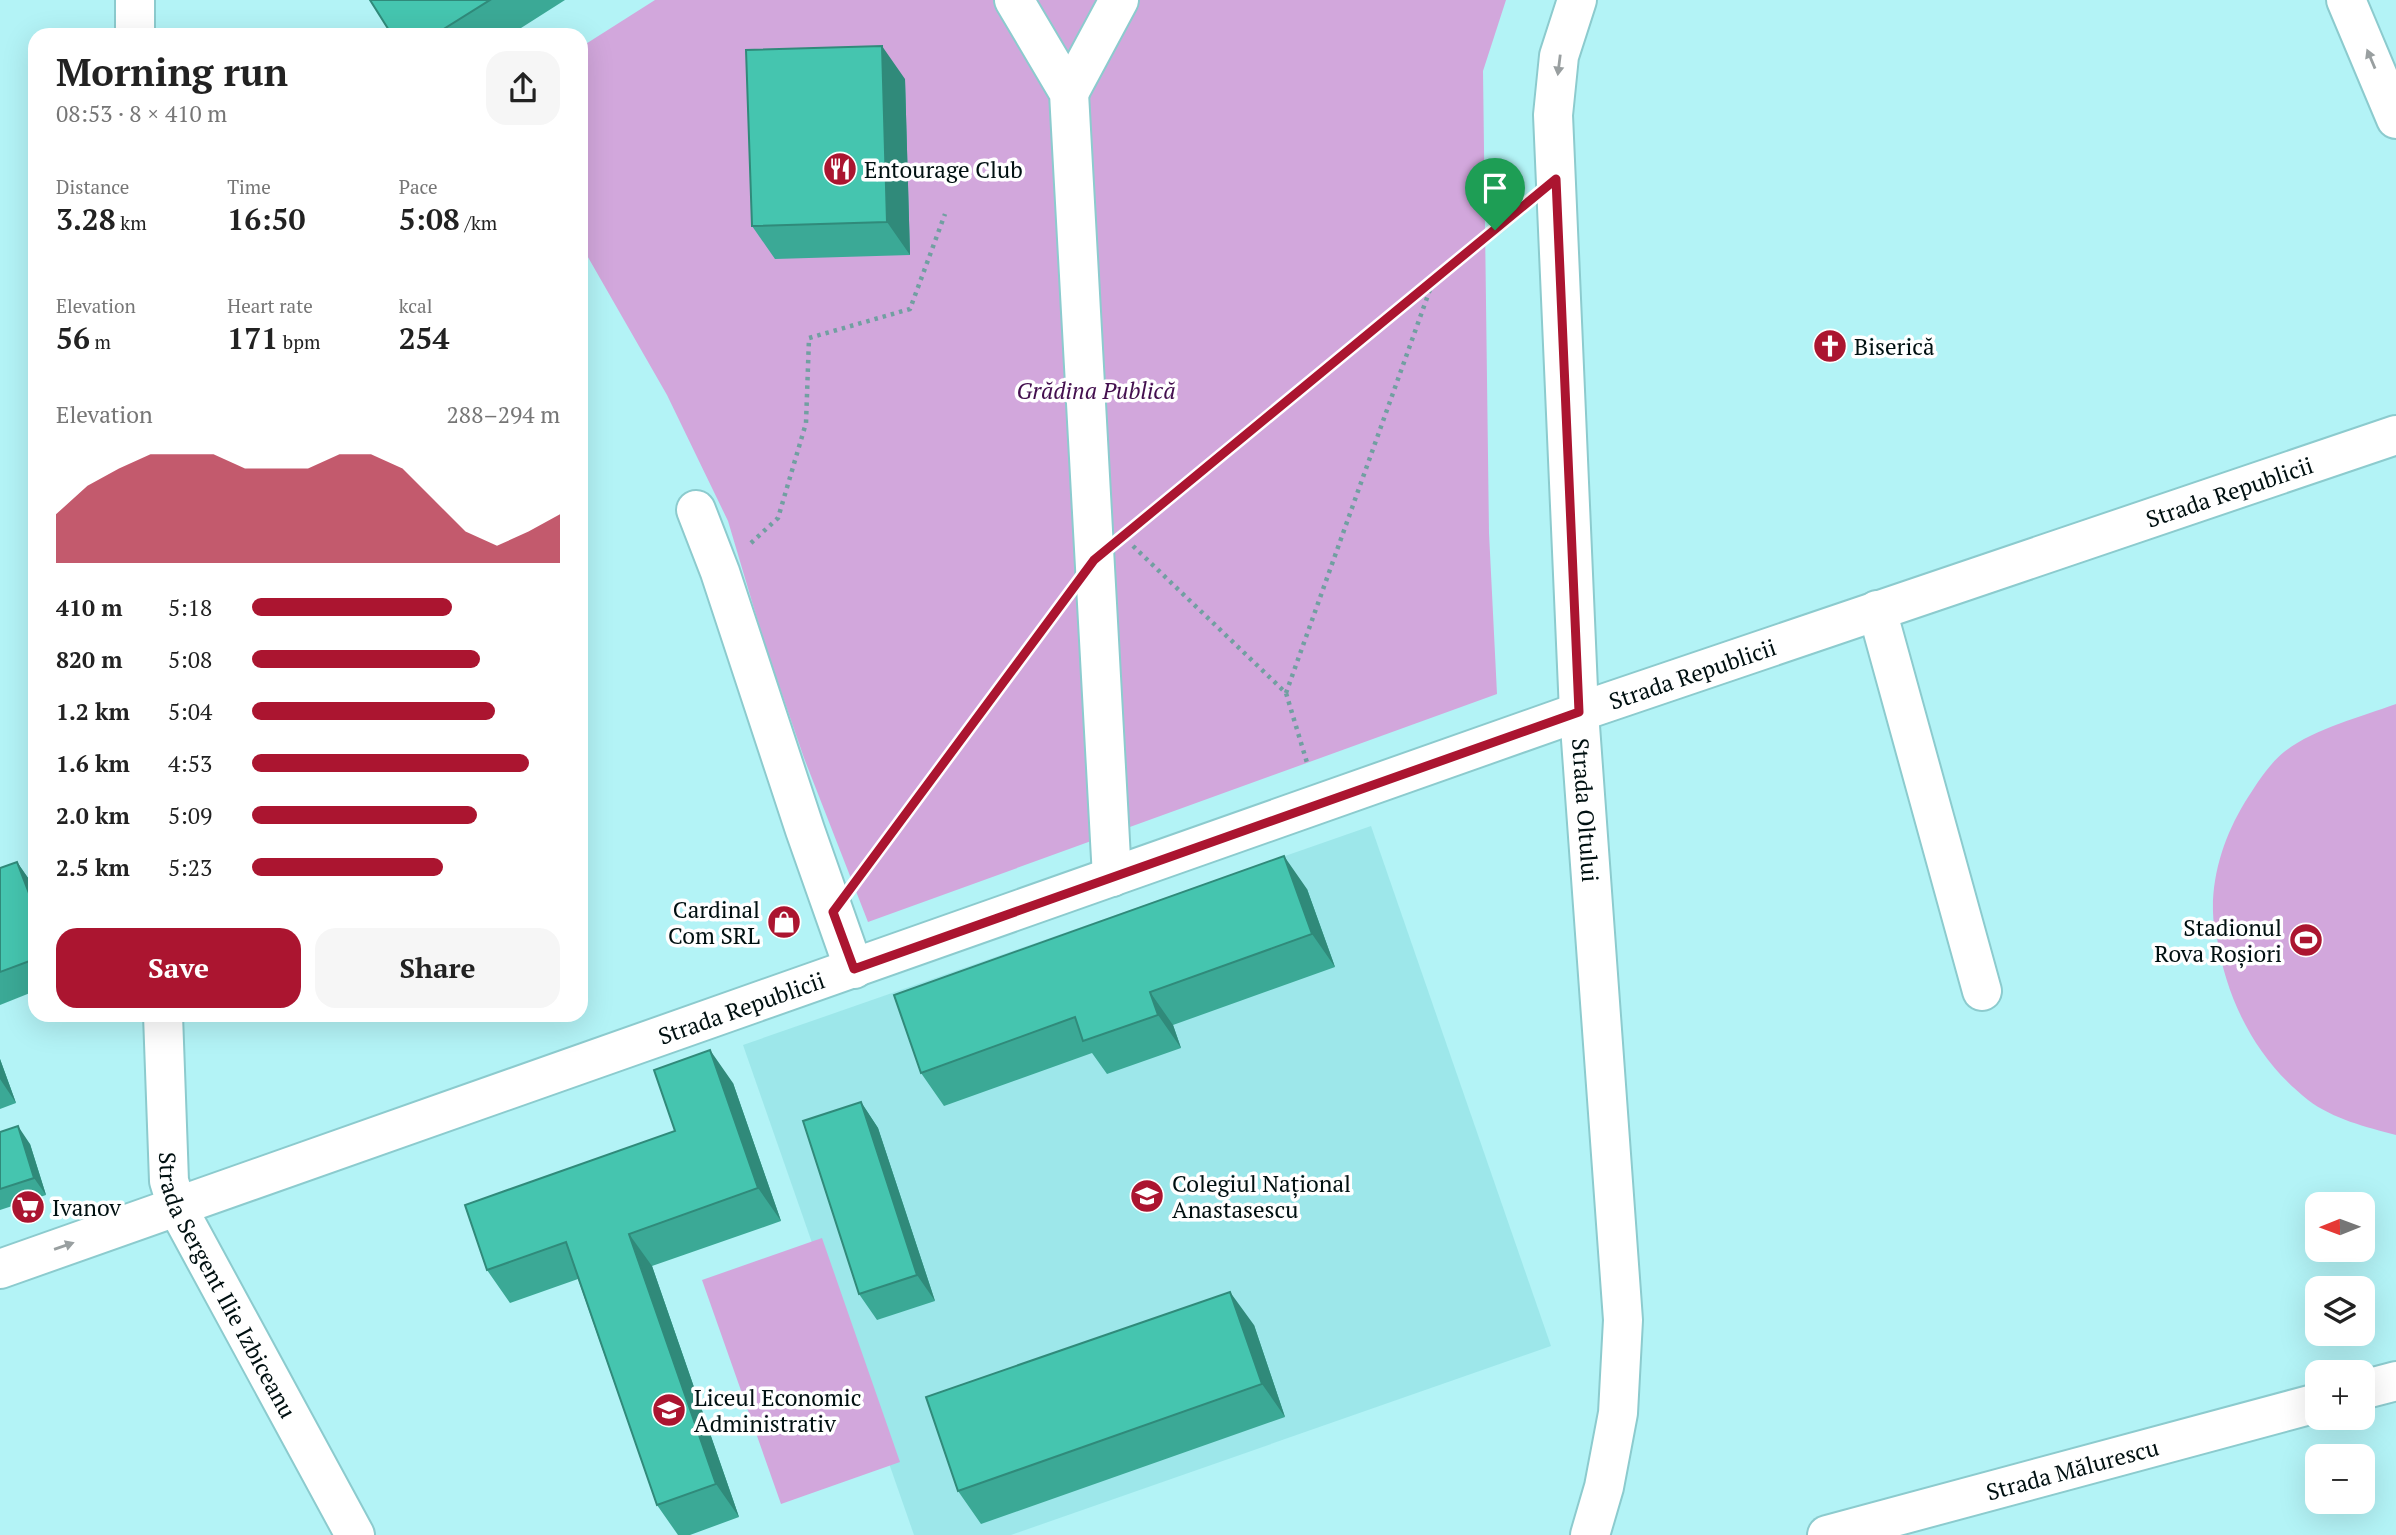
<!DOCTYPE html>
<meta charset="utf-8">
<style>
body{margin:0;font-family:"PT Serif",serif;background:#f6f6f6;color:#222;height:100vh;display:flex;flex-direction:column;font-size:26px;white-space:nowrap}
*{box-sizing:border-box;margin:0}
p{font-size:23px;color:#767676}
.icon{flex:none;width:38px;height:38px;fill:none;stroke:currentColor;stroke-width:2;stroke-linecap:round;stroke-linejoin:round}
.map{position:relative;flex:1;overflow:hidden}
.details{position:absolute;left:28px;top:28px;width:560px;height:994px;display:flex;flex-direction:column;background:#fff;border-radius:21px;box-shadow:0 7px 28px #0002}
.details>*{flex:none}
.needle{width:46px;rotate:269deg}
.tools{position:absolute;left:2305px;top:1192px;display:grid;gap:14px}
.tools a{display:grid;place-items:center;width:70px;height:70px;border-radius:14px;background:#fff;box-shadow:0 7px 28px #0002;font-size:35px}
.pin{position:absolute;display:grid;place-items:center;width:60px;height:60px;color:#fff;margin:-72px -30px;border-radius:50% 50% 50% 0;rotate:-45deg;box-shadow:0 0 7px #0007}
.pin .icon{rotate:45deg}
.round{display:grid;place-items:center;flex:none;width:74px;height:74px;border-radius:21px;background:#f6f6f6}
.headline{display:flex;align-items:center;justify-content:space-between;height:119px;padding:0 28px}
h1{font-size:38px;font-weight:700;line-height:52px}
.metrics{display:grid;grid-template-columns:repeat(3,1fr);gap:10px;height:119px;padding:7px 28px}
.metrics div{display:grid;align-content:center}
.metrics b{font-size:30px;font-weight:700}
.metrics small{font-size:19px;font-weight:400}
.metrics p{font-size:19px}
.chart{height:196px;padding:14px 28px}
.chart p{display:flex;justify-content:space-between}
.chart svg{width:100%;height:126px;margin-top:7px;fill:#ab1530;opacity:.7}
.button{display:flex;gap:14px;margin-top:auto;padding:14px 28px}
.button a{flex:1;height:80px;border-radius:21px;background:#ab1530;color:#fff;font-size:28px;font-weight:700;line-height:80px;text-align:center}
.button a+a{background:#f6f6f6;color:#222}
ul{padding:0 28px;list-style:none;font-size:23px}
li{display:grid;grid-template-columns:112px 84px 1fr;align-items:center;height:52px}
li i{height:18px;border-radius:9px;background:#ab1530}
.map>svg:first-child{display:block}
</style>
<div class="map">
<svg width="2396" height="1535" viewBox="0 0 2396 1535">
<rect width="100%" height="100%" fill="#b3f3f6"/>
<!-- built -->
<path fill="#9de7ea" d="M 1371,826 L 1551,1346 L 1011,1535 L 914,1535 L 743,1045 Z"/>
<!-- green -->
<path fill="#d2a7dc" d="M 655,0 L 1506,0 L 1483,71 L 1489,533 L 1497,694 L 868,922 L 804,758 L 764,642 L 728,521 L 667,395 L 581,245 L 581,47 Z
M 2396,704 L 2396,1135 C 2366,1127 2333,1119 2308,1100 C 2257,1060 2227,1002 2217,938 C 2215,930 2213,921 2213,912 C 2212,873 2225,835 2245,802 C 2256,785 2268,765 2284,752 C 2313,729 2361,717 2396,704 Z
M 822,1238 L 900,1462 L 781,1504 L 702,1280 Z"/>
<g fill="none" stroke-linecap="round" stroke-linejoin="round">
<!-- minor casing -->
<g stroke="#8ccbce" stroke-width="42">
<g id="minor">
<path d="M 1014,0 L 1069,93 L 1112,877"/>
<path d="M 2346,0 L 2396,119"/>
<path d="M 1069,93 L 1119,0"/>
<path d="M 696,510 L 720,572 L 805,830 L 854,969"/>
<path d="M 1877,610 L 1982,991"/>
<path id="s1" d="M 0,1269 L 1579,712 L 2396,435"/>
<path d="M 2362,1390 L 2396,1381"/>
<path id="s2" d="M 1827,1535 L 2317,1403"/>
</g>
</g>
<!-- major casing -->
<g stroke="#8ccbce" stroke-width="42">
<g id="major">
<path d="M 135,0 L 135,35"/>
<path id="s3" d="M 1577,0 L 1559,56 L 1553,115 L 1579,712 L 1623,1320 L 1618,1413 L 1604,1487 L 1590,1535"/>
<path id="s4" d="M 163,1015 L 169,1181 L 177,1207 L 355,1535"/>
</g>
</g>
<!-- path -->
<path stroke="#719fa1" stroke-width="4.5" stroke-dasharray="3.5 5" stroke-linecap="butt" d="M 1133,528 L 1518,211
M 751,543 L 778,518 L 806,423 L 809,338 L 910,309 L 945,214
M 1133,546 L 1286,693 L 1308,766
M 1286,693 L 1433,281
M 861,874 L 1058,609"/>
<!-- minor -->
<use href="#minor" stroke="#fff" stroke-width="38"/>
<!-- major -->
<use href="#major" stroke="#fff" stroke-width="38"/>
</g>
<!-- wall -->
<path fill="#3ba996" d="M 370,0 L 565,0 L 510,35 L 392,35 Z
M 905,79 L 910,255 L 775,259 L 752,226 Z
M 17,862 L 35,888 L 35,991 L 0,1005 L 0,868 Z
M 1307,889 L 1335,967 L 1173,1025 L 1181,1048 L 1107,1074 L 1092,1053 L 944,1106 L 921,1073 Z
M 0,1059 L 16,1103 L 0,1109 Z
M 733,1083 L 781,1221 L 652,1266 L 739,1517 L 690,1535 L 678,1535 L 657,1505 L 578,1279 L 510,1303 L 487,1270 L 675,1131 Z
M 861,1102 L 878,1128 L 935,1301 L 877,1320 L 859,1294 Z
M 0,1132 L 30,1144 L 46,1195 L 0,1210 Z
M 1254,1325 L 1285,1417 L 981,1524 L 958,1491 Z"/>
<!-- shaded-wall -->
<path fill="#308a7a" d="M 882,46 L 905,79 L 910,255 L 887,222 Z
M 1284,856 L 1307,889 L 1335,967 L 1312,934 Z
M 17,862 L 35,888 L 35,909 Z
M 1150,992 L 1173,1025 L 1181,1048 L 1158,1015 Z
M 710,1050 L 733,1083 L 781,1221 L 758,1188 Z
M 0,1059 L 16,1103 L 0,1079 Z
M 861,1102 L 878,1128 L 935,1301 L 917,1275 Z
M 18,1126 L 30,1144 L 46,1195 L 34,1178 Z
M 629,1234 L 652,1266 L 739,1517 L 716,1484 Z
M 1230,1292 L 1254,1325 L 1285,1417 L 1262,1384 Z"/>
<!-- building -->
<path fill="#45c5af" stroke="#308a7a" stroke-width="2" d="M 370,0 L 490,0 L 434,35 L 392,35 Z
M 882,46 L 887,222 L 752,226 L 746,50 Z
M 1284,856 L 1312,934 L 1150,992 L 1158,1015 L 1083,1041 L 1075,1017 L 921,1073 L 894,995 Z
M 17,862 L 35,909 L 35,959 L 0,972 L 0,868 Z
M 710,1050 L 758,1188 L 629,1234 L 716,1484 L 657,1505 L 566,1242 L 487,1270 L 465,1205 L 675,1131 L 654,1070 Z
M 861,1102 L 917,1275 L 859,1294 L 803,1121 Z
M 18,1126 L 34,1178 L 0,1189 L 0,1132 Z
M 1230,1292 L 1262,1384 L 958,1491 L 926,1397 Z"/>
<!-- one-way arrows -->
<defs><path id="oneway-solid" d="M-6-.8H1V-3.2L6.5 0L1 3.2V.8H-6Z" transform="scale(1.75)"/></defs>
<g fill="#999fa0">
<use href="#oneway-solid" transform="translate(2371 59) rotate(-113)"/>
<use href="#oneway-solid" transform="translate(1559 65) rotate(97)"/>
<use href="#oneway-solid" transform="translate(64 1246) rotate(-19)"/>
</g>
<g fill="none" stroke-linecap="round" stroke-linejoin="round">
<!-- route casing -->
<g stroke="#fff" stroke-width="14">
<path id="route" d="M 1556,179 L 1579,712 L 854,969 L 833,912 L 1094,560 Z"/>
</g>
<!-- route -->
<use href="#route" stroke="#ab1530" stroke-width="9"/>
</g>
<!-- icons -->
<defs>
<g id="restaurant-disc" transform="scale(1.75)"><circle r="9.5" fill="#ab1530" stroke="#fff"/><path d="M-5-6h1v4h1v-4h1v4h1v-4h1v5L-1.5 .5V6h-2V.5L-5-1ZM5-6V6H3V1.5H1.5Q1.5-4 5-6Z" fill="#fff"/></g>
<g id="church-disc" transform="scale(1.75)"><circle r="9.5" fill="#ab1530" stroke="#fff"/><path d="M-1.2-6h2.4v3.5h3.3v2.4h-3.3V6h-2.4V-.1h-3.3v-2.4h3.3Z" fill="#fff"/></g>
<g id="shop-disc" transform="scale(1.75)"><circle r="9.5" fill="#ab1530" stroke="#fff"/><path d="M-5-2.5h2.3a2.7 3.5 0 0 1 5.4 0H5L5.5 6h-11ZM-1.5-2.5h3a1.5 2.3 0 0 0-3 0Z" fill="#fff"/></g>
<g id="stadium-disc" transform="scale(1.75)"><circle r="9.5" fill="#ab1530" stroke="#fff"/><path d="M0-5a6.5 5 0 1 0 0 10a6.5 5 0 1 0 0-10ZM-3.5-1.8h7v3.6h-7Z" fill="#fff"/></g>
<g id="university-disc" transform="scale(1.75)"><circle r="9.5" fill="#ab1530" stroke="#fff"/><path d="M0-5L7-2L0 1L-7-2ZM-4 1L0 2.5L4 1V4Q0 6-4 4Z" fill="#fff"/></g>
<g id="supermarket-disc" transform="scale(1.75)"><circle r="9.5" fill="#ab1530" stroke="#fff"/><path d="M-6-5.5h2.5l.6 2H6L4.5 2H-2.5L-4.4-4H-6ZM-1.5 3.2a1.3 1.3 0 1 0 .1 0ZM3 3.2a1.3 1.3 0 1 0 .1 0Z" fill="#fff"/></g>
</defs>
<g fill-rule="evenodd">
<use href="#restaurant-disc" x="840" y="169"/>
<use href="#church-disc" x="1830" y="346"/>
<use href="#shop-disc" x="784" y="922"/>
<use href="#stadium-disc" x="2306" y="940"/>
<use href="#university-disc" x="1147" y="1196"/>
<use href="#supermarket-disc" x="28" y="1207"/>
<use href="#university-disc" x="669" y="1410"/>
</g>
<g text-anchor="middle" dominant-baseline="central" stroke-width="7" stroke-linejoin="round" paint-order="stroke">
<!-- poi labels -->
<g font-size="23" fill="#001011" stroke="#fff" text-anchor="start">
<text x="864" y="169">Entourage Club</text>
<text x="1854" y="346">Biserică</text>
<text x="760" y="909" text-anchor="end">Cardinal<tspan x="760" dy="26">Com SRL</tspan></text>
<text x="2282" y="927" text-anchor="end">Stadionul<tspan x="2282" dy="26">Rova Roșiori</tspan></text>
<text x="1172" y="1183">Colegiul Național<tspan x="1172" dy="26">Anastasescu</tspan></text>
<text x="52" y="1207">Ivanov</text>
<text x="694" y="1397">Liceul Economic<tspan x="694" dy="26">Administrativ</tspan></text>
</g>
<!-- park labels -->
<g font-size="23" font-style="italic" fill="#430f4e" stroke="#fff">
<text x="1096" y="390">Grădina Publică</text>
</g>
<!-- street labels -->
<g font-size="23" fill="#001011" stroke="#fff">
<text stroke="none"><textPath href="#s1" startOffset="2361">Strada Republicii</textPath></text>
<text stroke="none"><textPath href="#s1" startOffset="1794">Strada Republicii</textPath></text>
<text stroke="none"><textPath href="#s3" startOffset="814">Strada Oltului</textPath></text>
<text stroke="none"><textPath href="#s1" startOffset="786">Strada Republicii</textPath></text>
<text stroke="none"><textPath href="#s4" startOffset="284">Strada Sergent Ilie Izbiceanu</textPath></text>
<text stroke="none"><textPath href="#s2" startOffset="254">Strada Mălurescu</textPath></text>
</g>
</g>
</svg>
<div class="tools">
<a><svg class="needle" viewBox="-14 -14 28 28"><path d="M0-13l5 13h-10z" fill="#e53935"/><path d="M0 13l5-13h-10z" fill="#767676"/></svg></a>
<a><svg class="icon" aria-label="layers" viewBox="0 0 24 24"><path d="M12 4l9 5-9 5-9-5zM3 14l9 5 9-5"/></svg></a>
<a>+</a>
<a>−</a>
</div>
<div class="pin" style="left:1495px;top:230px;background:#1e9e55"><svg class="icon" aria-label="arrive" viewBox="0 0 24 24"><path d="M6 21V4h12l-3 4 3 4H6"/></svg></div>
<section class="details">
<div class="headline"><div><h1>Morning run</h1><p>08:53 · 8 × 410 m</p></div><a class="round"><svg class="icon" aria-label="share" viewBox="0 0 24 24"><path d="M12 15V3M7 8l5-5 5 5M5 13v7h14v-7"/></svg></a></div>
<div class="metrics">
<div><p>Distance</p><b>3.28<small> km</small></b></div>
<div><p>Time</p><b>16:50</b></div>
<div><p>Pace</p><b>5:08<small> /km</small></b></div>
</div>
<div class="metrics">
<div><p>Elevation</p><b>56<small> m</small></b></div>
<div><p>Heart rate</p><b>171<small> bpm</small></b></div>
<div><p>kcal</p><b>254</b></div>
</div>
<div class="chart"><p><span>Elevation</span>288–294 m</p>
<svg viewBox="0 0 160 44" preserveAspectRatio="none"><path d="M0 44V27L10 17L20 11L30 6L40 6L50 6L60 11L70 11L80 11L90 6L100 6L110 11L120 22L130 33L140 38L150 33L160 27V44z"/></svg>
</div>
<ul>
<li><b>410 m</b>5:18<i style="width:65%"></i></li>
<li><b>820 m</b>5:08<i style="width:74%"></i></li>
<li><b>1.2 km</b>5:04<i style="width:79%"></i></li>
<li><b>1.6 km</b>4:53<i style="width:90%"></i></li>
<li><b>2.0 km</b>5:09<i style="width:73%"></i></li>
<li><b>2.5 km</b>5:23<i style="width:62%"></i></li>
</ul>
<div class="button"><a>Save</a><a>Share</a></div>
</section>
</div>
